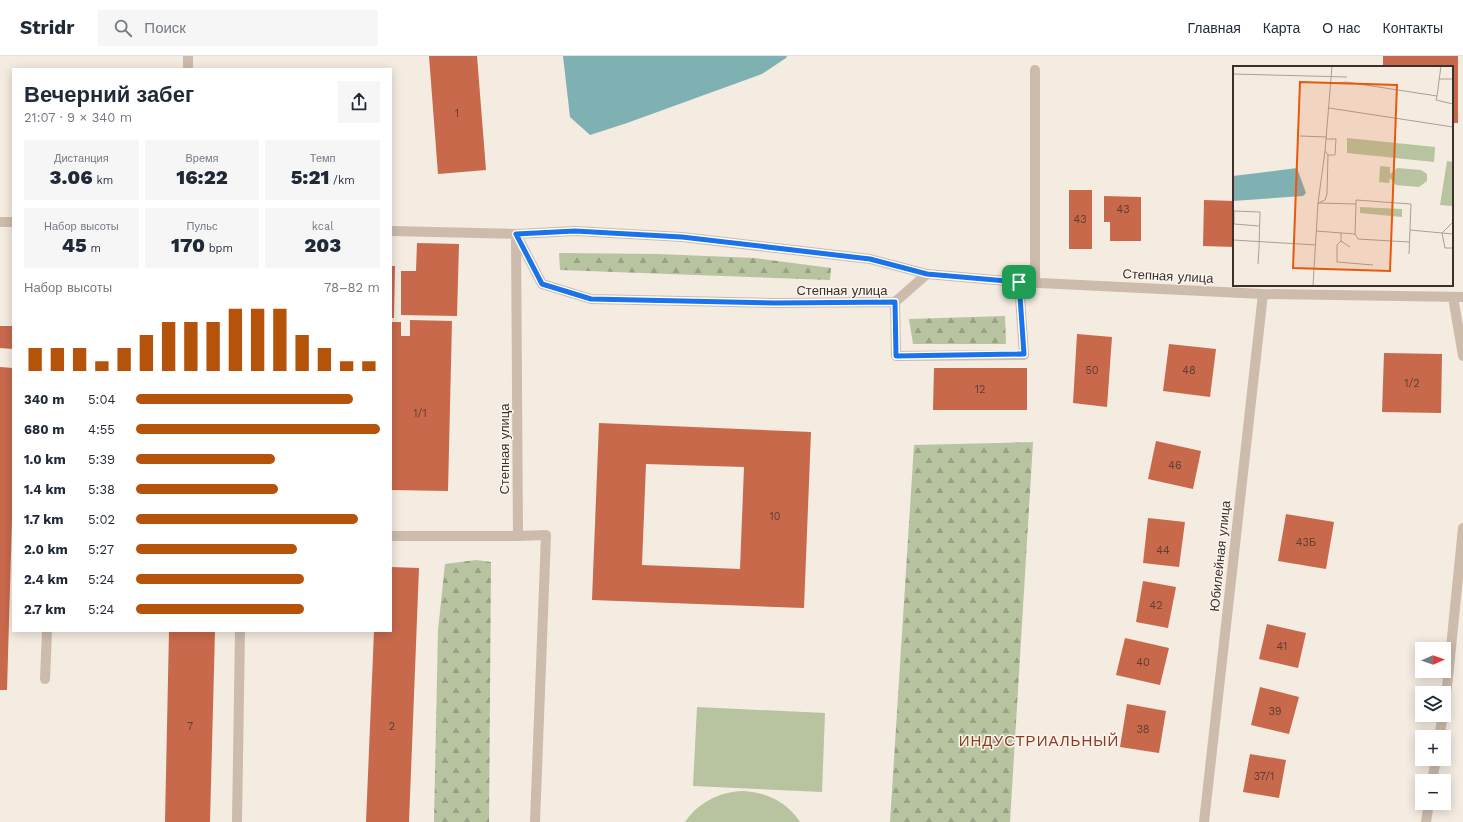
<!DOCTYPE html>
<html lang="ru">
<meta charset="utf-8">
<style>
body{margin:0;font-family:"Work Sans",sans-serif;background:#f6f6f7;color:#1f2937;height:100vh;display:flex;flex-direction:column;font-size:15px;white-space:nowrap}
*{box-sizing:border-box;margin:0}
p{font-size:13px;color:#747a83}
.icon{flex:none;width:22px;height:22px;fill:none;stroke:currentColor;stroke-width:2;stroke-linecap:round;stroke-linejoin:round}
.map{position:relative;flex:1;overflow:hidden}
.details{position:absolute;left:12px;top:12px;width:380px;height:564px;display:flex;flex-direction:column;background:#fff;border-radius:0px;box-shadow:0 2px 10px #0003}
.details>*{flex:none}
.needle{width:26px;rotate:88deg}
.buttons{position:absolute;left:1415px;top:586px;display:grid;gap:8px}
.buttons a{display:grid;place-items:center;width:36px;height:36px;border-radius:0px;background:#fff;box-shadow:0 2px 10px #0003;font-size:20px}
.pin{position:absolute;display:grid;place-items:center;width:34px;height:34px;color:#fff;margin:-17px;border-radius:8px;box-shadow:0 2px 6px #0006}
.round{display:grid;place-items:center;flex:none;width:42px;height:42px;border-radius:0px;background:#f6f6f7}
.head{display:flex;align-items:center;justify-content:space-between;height:68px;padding:0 12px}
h1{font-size:22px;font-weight:800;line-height:30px}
.stats{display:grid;grid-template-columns:repeat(3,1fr);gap:6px;height:68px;padding:4px 12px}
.stats div{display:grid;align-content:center;border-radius:0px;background:#f6f6f7;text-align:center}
.stats b{font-size:20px;font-weight:800}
.stats small{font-size:11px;font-weight:400}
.stats p{font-size:11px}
.chart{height:112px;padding:8px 12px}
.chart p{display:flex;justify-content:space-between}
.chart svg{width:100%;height:72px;margin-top:4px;stroke:#b45309;stroke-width:6}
ul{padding:0 12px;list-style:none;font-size:13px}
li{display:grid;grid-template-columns:64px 48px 1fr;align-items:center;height:30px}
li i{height:10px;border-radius:5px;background:#b45309}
header{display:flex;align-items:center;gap:24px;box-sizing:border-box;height:56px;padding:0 20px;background:#fff;border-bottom:1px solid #e0e1e3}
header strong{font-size:19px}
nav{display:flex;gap:22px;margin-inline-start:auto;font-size:14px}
.search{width:280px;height:36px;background:#f6f6f7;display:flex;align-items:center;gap:10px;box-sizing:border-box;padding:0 14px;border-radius:0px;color:#747a83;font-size:15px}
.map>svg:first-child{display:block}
</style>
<header>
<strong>Stridr</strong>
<div class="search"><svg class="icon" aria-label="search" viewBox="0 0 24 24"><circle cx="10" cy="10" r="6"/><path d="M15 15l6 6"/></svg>Поиск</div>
<nav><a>Главная</a><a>Карта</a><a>О нас</a><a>Контакты</a></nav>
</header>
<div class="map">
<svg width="1463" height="766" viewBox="0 0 1463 766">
<defs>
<pattern id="forest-firs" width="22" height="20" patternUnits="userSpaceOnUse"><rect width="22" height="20" fill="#b8c4a0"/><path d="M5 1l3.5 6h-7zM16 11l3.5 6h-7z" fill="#97a083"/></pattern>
</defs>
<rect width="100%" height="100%" fill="#f4ebe1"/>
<!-- forest -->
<path fill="url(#forest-firs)" d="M 559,197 L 658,198 L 755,202 L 831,212 L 830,224 L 560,214 Z
M 1005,260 L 1006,288 L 913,288 L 909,263 Z
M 1033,386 L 1010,766 L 890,766 L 914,389 Z
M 476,504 L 491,506 L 489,766 L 434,766 L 438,574 L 445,508 Z"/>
<!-- green -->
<path fill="#b8c4a0" d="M 697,651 L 825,657 L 822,736 L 693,730 Z
M 743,735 C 766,736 787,746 800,766 L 685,766 C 699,746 719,736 743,735 Z"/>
<!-- water -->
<path fill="#7fb0b2" d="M 563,0 L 787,0 L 786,2 L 762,18 L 627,67 L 590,79 L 570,61 Z"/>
<!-- building -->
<path fill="#c8694b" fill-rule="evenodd" d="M 429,0 L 477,0 L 486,114 L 438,118 Z
M 1383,0 L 1458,0 L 1458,67 L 1452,67 L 1452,11 L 1383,11 Z
M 1069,134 L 1092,134 L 1092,193 L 1069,193 Z
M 1104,140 L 1141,141 L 1141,185 L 1110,185 L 1110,166 L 1104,166 Z
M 1204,144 L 1234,145 L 1234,191 L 1203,190 Z
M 417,187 L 459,188 L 457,260 L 401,259 L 401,215 L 416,215 Z
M 391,210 L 395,210 L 394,262 L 391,262 Z
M 410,264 L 452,265 L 448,435 L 391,434 L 391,266 L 401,266 L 401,280 L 410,280 Z
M 0,270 L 13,270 L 13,293 L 0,292 Z
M 1077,278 L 1112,281 L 1107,351 L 1073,347 Z
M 1169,288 L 1216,293 L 1210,341 L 1163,335 Z
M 1384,297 L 1442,298 L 1441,357 L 1382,356 Z
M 0,311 L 13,312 L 13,429 L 7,634 L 0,634 Z
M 934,312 L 1027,312 L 1027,354 L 933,354 Z
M 599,367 L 811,376 L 804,552 L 592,544 ZM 646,408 L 744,411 L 740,513 L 642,509 Z
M 1156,385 L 1201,395 L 1193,433 L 1148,423 Z
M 1286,458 L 1334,466 L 1326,513 L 1278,505 Z
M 1148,462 L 1185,466 L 1179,511 L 1143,507 Z
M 391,511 L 419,512 L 409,766 L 366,766 L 374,575 L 391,575 Z
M 1143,525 L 1176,531 L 1168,572 L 1136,566 Z
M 1267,568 L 1306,577 L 1298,612 L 1259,603 Z
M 169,575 L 215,575 L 210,766 L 165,766 Z
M 1125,582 L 1169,592 L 1160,629 L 1116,619 Z
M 1260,631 L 1299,641 L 1289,678 L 1251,669 Z
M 1127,648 L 1166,655 L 1159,697 L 1120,691 Z
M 1250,698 L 1286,704 L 1279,742 L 1243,736 Z"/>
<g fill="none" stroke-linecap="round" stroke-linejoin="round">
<!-- minor -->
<path stroke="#cdbbac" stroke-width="10" d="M 188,13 L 188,0
M 1035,14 L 1035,226
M 0,166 L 13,166
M 391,175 L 516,178 L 542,228 L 591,243 L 776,247 L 895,246 L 927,218 L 1019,226 L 1263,238 L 1463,241
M 1453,241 L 1463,300
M 895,246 L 896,300 L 1024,299 L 1019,226
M 391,480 L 518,480 L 516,178 L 575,175 L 682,181 L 870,203 L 927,218
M 518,480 L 546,479 L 535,766
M 45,623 L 47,575
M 1444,651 L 1447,631 L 1463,472
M 1439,681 L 1443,659
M 1432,725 L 1436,703
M 237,766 L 240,575
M 1204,766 L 1263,238
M 1426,766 L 1429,747"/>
</g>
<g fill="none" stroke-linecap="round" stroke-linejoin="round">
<!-- route casing -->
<g stroke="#fff" stroke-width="8">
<path id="route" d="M 575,175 L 682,181 L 870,203 L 927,218 L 1019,226 L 1024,298 L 896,300 L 895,246 L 776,247 L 591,243 L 542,228 L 516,178 Z"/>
</g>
<!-- route -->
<use href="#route" stroke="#1a73e8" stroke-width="5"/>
</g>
<g text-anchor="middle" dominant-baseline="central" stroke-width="3" stroke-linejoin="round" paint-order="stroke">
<!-- number labels -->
<g font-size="11" fill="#5e3e33">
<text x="457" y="57">1</text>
<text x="1123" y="153">43</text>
<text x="1080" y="163">43</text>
<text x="1092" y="314">50</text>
<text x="1189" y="314">48</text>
<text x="1412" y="327">1/2</text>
<text x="980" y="333">12</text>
<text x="420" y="357">1/1</text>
<text x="1175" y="409">46</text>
<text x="775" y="460">10</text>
<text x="1306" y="486">43Б</text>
<text x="1163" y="494">44</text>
<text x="1156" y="549">42</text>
<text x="1282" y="590">41</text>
<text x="1143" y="606">40</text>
<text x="1275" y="655">39</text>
<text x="190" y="670">7</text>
<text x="392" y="670">2</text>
<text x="1143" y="673">38</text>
<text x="1264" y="720">37/1</text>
</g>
<!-- street labels -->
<g font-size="13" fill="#3b302b" stroke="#fbf5ee">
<text transform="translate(1168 220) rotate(3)">Степная улица</text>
<text x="842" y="234">Степная улица</text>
<text transform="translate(504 393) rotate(-90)">Степная улица</text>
<text transform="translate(1220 500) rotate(-84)">Юбилейная улица</text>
</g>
<!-- quarter labels -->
<g font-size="15" letter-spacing="1" fill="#8c3b22" stroke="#fbf5ee">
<text x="1039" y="685">ИНДУСТРИАЛЬНЫЙ</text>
</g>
</g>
<!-- overview -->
<g transform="translate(1233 10)">
<rect width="220" height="220" fill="#f4ebe1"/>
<path d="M 114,72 L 202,81 L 201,96 L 114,87 ZM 127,141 L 169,143 L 169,151 L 127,147 Z" fill="#b8c4a0"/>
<path d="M 214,95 L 220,96 L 219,140 L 207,139 ZM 147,100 L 157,101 L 157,108 L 164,102 L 188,104 L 194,108 L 194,115 L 186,121 L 163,119 L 157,112 L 156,117 L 146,116 Z" fill="#b8c4a0"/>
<path d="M 64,102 L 73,127 L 70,130 L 0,135 L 0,110 Z" fill="#7fb0b2"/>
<path fill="none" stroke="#aaa098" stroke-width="1" d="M 0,8 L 114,11M 206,13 L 220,13M 97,18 L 113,16 L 204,30 L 208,0M 204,30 L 203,34 L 220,38M 96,42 L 220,61M 67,70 L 94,71M 93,73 L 103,73 L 102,89 L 95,89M 123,138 L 123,134 L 178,138 L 176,188M 220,156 L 209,167 L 220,168M 177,164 L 209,167 L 212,182 L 220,182M 83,165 L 122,168 L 123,138 L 85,137 L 92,85M 108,167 L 108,175 L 117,181M 122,168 L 125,173 L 176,176M 0,174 L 83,179M 108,175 L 104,179 L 104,196 L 140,199M 25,198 L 26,182 L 27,146 L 1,145 L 1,158 L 26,160M 80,220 L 85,137 L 92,134 L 94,128 L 95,89 L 92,85 L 99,0"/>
<path fill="#e8590c" fill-opacity="0.15" stroke="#e8590c" stroke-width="2" d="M 67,16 L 164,19 L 157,205 L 60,202 Z"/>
<rect width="220" height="220" fill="none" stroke="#3b302b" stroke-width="2"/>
</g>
</svg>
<div class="buttons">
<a><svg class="needle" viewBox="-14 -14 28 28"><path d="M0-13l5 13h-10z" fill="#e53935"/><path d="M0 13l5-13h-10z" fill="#747a83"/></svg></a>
<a><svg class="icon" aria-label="layers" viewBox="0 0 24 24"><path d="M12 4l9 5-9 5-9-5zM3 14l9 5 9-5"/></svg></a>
<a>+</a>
<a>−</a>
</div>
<div class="pin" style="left:1019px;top:226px;background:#1e9e55"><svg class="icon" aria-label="arrive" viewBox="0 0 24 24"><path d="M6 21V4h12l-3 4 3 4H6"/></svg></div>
<section class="details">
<div class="head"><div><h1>Вечерний забег</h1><p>21:07 · 9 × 340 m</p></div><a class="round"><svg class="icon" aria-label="share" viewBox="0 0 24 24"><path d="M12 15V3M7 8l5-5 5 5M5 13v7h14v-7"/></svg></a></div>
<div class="stats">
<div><p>Дистанция</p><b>3.06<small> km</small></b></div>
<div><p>Время</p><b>16:22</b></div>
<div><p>Темп</p><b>5:21<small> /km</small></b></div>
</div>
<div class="stats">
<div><p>Набор высоты</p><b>45<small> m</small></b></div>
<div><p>Пульс</p><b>170<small> bpm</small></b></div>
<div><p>kcal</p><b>203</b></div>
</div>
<div class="chart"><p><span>Набор высоты</span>78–82 m</p>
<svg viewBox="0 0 160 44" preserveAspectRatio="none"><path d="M5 44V30M15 44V30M25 44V30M35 44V38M45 44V30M55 44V22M65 44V14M75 44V14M85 44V14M95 44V6M105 44V6M115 44V6M125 44V22M135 44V30M145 44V38M155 44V38"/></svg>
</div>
<ul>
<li><b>340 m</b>5:04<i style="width:89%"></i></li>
<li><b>680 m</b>4:55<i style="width:100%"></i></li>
<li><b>1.0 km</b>5:39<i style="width:57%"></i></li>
<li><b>1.4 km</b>5:38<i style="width:58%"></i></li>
<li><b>1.7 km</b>5:02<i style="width:91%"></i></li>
<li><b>2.0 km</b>5:27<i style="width:66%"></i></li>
<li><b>2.4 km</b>5:24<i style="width:69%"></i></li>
<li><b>2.7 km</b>5:24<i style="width:69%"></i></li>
</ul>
</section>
</div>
